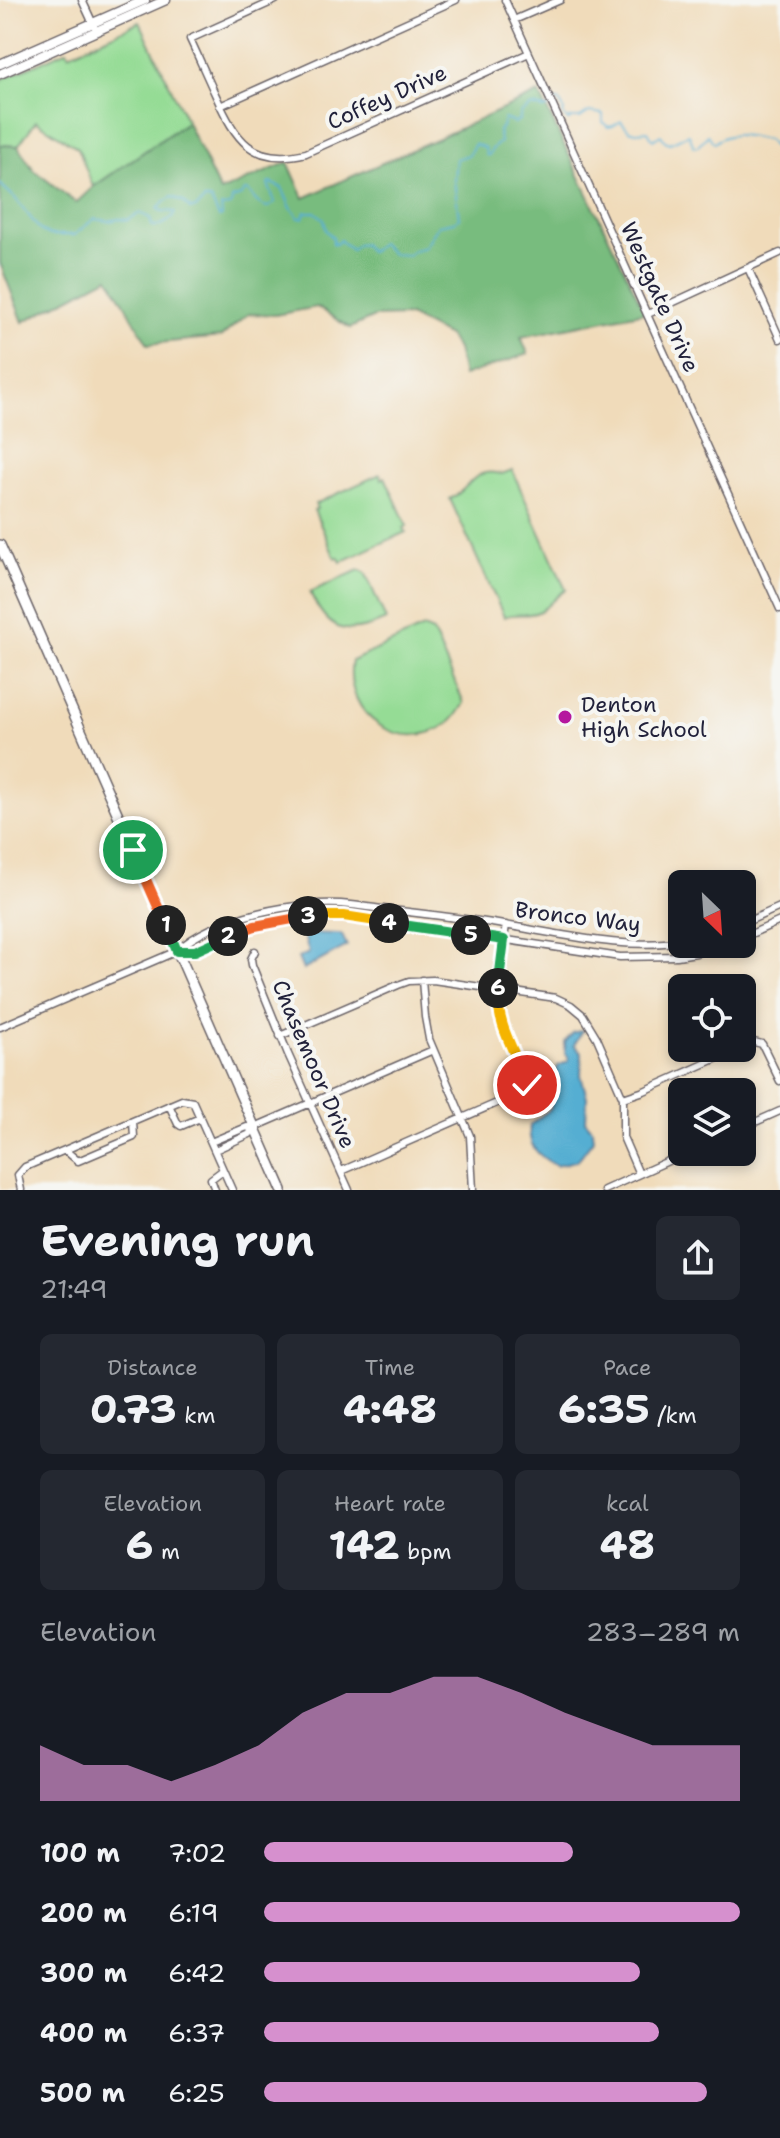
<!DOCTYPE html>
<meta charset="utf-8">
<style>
body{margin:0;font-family:"Shantell Sans",sans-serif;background:#242831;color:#f1f3f6;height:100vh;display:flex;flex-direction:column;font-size:30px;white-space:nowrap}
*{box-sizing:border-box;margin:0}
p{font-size:26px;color:#9ea1a6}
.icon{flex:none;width:44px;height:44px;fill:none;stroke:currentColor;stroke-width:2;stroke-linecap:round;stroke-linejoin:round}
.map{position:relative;height:1190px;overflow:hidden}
.drawer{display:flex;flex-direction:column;background:#171b24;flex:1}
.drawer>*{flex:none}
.needle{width:52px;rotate:155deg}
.tools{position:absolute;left:668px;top:870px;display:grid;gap:16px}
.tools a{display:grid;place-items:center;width:88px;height:88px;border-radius:12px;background:#171b24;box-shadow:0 4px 12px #0003;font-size:40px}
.pin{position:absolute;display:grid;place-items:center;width:68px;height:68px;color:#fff;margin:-34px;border:4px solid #fff;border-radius:50%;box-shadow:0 2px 8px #0007}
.km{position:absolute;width:40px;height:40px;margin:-20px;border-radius:50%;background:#222;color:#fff;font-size:22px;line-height:40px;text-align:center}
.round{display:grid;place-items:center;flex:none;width:84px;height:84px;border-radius:12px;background:#242831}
.summary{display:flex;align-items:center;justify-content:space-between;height:136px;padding:0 40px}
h1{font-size:44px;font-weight:700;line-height:60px}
.metrics{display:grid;grid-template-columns:repeat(3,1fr);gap:12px;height:136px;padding:8px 40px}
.metrics div{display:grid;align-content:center;border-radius:12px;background:#242831;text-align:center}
.metrics b{font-size:40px;font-weight:700}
.metrics small{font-size:22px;font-weight:400}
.metrics p{font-size:22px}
.chart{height:224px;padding:16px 40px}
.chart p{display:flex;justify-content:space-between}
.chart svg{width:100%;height:144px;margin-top:8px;fill:#d690ce;opacity:.7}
ul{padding:0 40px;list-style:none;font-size:26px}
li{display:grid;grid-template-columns:128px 96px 1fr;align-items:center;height:60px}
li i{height:20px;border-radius:10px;background:#d690ce}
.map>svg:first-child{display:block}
</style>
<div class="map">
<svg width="780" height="1190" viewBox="0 0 780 1190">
<rect width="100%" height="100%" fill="#f6f6f2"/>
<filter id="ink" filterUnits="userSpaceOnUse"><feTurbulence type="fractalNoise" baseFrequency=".0125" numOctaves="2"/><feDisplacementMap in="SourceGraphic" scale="16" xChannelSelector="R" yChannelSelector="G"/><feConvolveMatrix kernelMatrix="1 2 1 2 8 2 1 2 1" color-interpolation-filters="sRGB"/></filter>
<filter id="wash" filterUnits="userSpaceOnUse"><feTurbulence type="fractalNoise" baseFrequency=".006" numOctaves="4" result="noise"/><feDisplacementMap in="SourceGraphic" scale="32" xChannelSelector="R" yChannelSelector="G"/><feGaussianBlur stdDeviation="1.8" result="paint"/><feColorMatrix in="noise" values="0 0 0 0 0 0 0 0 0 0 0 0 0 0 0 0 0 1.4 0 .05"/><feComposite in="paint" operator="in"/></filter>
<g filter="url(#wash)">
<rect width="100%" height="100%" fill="#f0dbba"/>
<!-- green -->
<path fill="#95dc95" stroke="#5c7f68" stroke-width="2" d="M 140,22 L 187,122 L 93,187 L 78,148 L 36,121 L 18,146 L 0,145 L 0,80 L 67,50 L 69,54 Z
M 512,470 L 566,590 C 554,596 550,607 538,612 C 527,617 515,612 504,617 L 450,499 C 471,489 472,466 502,474 Z
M 380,474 L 382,479 L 385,477 L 407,526 L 404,528 L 406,532 L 341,562 L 338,557 L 335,558 L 314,510 L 317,509 L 315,504 Z
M 359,570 L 365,572 L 386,620 C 346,638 328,632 310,592 Z
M 423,628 L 433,632 L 464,703 C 460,710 455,718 449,723 C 402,757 342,715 352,661 Z"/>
<!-- forest -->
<path fill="#78bc7e" stroke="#4d6f5c" stroke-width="2" d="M 539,93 L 645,312 L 521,337 L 528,354 L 463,376 L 457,349 L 448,336 L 409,316 L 374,317 L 350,328 L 317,307 L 275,315 L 248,314 L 221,337 L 148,344 L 109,277 L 23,322 L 0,263 L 0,145 L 18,146 L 34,170 L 76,203 L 93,187 L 187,122 L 220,192 L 288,162 L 304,198 Z"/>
<!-- water -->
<path fill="#55aed2" stroke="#3c6886" stroke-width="2" d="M 303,933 L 339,934 L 342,935 L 347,946 L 303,970 L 298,958 L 309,953 Z
M 583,1030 L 574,1045 L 582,1053 L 581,1075 L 587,1097 L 586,1122 L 592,1129 L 593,1140 L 578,1160 L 556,1166 C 539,1156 527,1147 530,1125 L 551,1108 L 552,1083 L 558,1066 L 569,1061 L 568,1057 L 565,1053 L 565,1042 L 573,1033 Z"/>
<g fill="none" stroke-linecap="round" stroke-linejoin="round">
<!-- stream -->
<path stroke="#55aed2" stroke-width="2" d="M 554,101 L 559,101 L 564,110 L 563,115 L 568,121 L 571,118 L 580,118 L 589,112 L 603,114 L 603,122 L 608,127 L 613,126 L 621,121 L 629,130 L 636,132 L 648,131 L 653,140 L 661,135 L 665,141 L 670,143 L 689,134 L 694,147 L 698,146 L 708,135 L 714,143 C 732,129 748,137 767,140 L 780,154
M 0,184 L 15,198 L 40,230 L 50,235 L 74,235 L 94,219 L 109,221 L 119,219 L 128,220 L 140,213 L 150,218 L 152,226 C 161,227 173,220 175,212 L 162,211 L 158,209 L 164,202 L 172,197 L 184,202 L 190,209 C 196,210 200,205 204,200 L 211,200 L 219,217 L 222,216 L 221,207 L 231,206 L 232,199 L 241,196 L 245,191 L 249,192 C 254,199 260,207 269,207 L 275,202 L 268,184 L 271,183 L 282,188 L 291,208 L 299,218 L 303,218 L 305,212 L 315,212 L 324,219 L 326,230 L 333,238 L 333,244 L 336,244 L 340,240 L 351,250 L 357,245 L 363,244 L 370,252 L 381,243 L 392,254 L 408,255 L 413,251 L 425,247 L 438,225 L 454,222 L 459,218 L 454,180 L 456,159 L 468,155 L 475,144 L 485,148 L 486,155 L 489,155 L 492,149 L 500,142 L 498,131 L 502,127 L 504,119 L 514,123 L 519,120 L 521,113 L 532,106 L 544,109 L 549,107"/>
</g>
</g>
<g filter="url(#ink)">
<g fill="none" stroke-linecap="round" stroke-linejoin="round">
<!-- minor casing -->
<g stroke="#6a6367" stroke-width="9">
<path id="minor" d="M 82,0 L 94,26
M 276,0 L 190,39 C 199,58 207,77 216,96 C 236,140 252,166 306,153 L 529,53
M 505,0 L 780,609
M 514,20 L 560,0
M 220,106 L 456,0
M 748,268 L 780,339
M 648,314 L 780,253
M 742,924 L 780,907
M 742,938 L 780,921
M 177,951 L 195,951 L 244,929 L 271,922 L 325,915 L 367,919 L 620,957 L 677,956 L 696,953 L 726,944
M 255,951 L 251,959 L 252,965 L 288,1054 L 349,1190
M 422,980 L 425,1017 L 429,1039 L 470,1136 L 473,1190
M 0,1027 L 177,951 C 213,916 302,899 351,905 C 404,912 458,917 510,926 C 567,935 625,950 682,941
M 280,1036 L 398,985 L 409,981 L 433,980 L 556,998 L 571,1005 L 583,1015 L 597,1038 L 623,1098 L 623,1137 L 639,1174
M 742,1047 L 754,1042 L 762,1044 L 780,1081
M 623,1098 L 644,1091 L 740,1048
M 169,1105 L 178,1124 L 181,1126 L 200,1118
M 742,1128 L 780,1111
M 211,1142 L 247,1127 L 251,1129
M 65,1150 L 78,1161 L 134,1137 L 133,1121
M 215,1150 L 250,1134 L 251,1129 L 255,1127 L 433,1050
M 341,1171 L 522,1092 L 527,1088 L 527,1081 C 514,1054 497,1026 497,996 C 497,973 503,948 506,925
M 21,1190 L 18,1175 L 25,1167 L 182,1100 L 193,1102 L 232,1190
M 215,1190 L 211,1179 L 223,1170
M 604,1190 L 688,1152"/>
</g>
<!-- tertiary casing -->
<g stroke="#6a6367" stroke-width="11">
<path id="tertiary" d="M 0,64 L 145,0
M 0,74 L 166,0"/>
</g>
<!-- secondary casing -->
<g stroke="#6a6367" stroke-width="12">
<path id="secondary" d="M 0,545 L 282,1190"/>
</g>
<!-- minor -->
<use href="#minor" stroke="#fff" stroke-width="6"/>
<!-- tertiary -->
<use href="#tertiary" stroke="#fff" stroke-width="8"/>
<!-- secondary -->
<use href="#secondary" stroke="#fff" stroke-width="9"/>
</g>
</g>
<g fill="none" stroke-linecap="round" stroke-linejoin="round" filter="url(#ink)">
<!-- split-1 casing -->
<g stroke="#fff" stroke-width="16">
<path id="split-1" d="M 133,850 L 166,925"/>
</g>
<!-- split-2 casing -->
<g stroke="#fff" stroke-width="16">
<path id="split-2" d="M 166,925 L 177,951 L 195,951 L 228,936"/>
</g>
<!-- split-3 casing -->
<g stroke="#fff" stroke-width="16">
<path id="split-3" d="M 228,936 L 255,926 L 308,916"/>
</g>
<!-- split-4 casing -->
<g stroke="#fff" stroke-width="16">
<path id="split-4" d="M 308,916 L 344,916 L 389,923"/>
</g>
<!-- split-5 casing -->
<g stroke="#fff" stroke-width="16">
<path id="split-5" d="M 389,923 L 471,935"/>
</g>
<!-- split-6 casing -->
<g stroke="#fff" stroke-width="16">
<path id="split-6" d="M 471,935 L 504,940 L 498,988"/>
</g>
<!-- split-7 casing -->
<g stroke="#fff" stroke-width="16">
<path id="split-7" d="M 498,988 C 496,1017 508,1040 520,1066"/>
</g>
<!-- split-8 casing -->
<g stroke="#fff" stroke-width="16">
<path id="split-8" d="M 520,1066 L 527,1085"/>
</g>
<!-- split-1 -->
<use href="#split-1" stroke="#f0652b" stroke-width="10"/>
<!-- split-2 -->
<use href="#split-2" stroke="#22a559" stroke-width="10"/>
<!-- split-3 -->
<use href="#split-3" stroke="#f0652b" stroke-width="10"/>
<!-- split-4 -->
<use href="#split-4" stroke="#f5b400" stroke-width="10"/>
<!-- split-5 -->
<use href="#split-5" stroke="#22a559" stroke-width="10"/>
<!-- split-6 -->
<use href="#split-6" stroke="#22a559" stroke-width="10"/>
<!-- split-7 -->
<use href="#split-7" stroke="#f5b400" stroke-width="10"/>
<!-- split-8 -->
<use href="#split-8" stroke="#f5b400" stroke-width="10"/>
</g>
<!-- markers -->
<circle fill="#b5179e" stroke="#f6f6f2" stroke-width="3" cx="565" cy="717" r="8"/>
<g text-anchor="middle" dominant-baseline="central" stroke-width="8" stroke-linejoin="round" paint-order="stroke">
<!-- street labels -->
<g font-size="22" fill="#22223b" stroke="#f6f6f2">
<text transform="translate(387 97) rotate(-24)">Coffey Drive</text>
<text transform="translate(660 297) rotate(66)">Westgate Drive</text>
<text transform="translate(578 917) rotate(7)">Bronco Way</text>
<text transform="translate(314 1064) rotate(67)">Chasemoor Drive</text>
</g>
<!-- poi labels -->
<g font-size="22" fill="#22223b" stroke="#f6f6f2" text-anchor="start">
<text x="581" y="704">Denton<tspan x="581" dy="25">High School</tspan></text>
</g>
</g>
</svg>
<div class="tools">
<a><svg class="needle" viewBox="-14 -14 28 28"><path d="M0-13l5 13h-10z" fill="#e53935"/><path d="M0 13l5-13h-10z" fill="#9ea1a6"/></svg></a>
<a><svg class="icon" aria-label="locate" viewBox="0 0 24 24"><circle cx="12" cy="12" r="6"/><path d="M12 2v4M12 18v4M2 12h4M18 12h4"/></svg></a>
<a><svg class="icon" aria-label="layers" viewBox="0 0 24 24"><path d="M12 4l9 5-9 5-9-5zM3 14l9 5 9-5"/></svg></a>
</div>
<div class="pin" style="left:133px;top:850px;background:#1e9e55"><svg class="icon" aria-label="arrive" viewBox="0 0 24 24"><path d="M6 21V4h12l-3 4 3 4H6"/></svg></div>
<div class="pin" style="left:527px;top:1085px;background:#d93025"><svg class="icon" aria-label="check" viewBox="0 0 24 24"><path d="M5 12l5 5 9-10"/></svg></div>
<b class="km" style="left:166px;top:925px">1</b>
<b class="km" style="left:228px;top:936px">2</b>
<b class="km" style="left:308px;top:916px">3</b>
<b class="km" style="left:389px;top:923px">4</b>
<b class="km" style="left:471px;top:935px">5</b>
<b class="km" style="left:498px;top:988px">6</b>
</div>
<section class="drawer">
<div class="summary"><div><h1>Evening run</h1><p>21:49</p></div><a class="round"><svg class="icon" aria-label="share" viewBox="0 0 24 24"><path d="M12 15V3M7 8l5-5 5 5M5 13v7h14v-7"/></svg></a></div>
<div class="metrics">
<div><p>Distance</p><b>0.73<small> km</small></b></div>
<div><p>Time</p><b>4:48</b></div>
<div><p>Pace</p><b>6:35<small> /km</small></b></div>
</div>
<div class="metrics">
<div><p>Elevation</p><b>6<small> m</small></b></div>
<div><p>Heart rate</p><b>142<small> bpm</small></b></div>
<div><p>kcal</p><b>48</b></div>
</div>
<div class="chart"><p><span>Elevation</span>283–289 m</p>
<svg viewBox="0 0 160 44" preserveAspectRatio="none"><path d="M0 44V27L10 33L20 33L30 38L40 33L50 27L60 17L70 11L80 11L90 6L100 6L110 11L120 17L130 22L140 27L150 27L160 27V44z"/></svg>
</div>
<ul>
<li><b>100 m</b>7:02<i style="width:65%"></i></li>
<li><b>200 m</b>6:19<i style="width:100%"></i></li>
<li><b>300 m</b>6:42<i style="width:79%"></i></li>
<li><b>400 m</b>6:37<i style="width:83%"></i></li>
<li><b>500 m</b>6:25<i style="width:93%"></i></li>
</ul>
</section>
